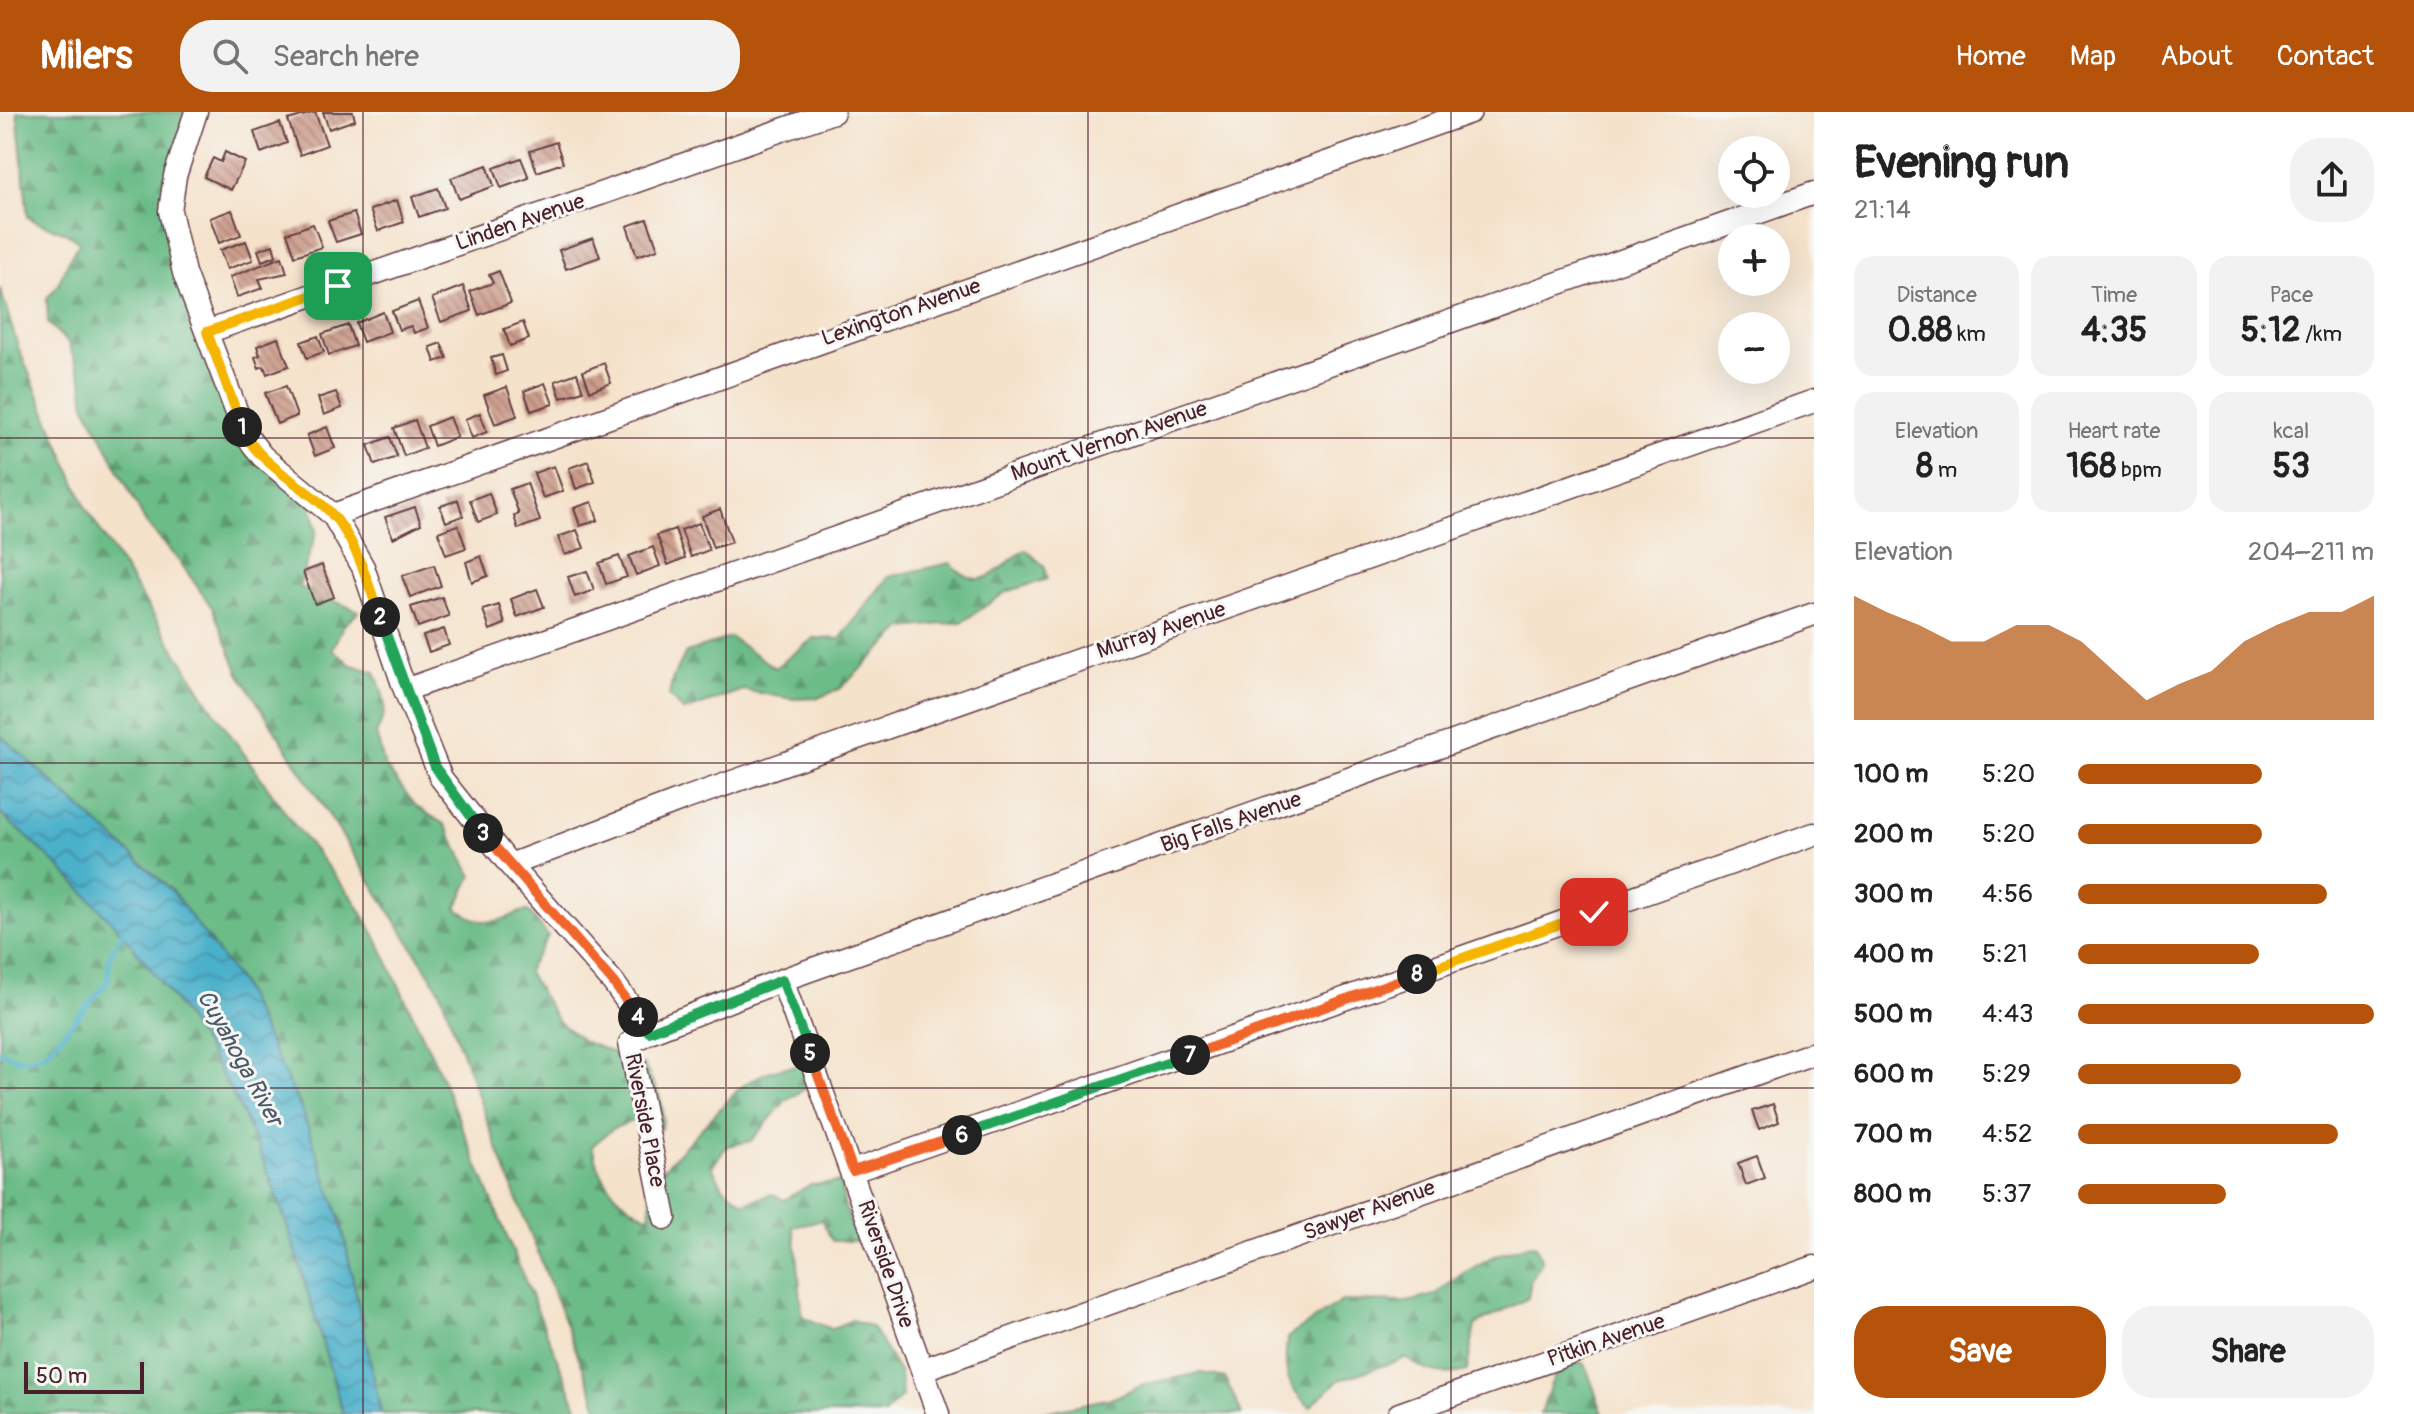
<!DOCTYPE html>
<meta charset="utf-8">
<style>
body{margin:0;font-family:Pangolin,sans-serif;background:#f2f2f2;color:#222;height:100vh;display:flex;flex-direction:column;font-size:30px;white-space:nowrap}
*{box-sizing:border-box;margin:0}
p{font-size:26px;color:#767676}
.icon{flex:none;width:44px;height:44px;fill:none;stroke:currentColor;stroke-width:2;stroke-linecap:round;stroke-linejoin:round}
.map{position:relative;flex:1;overflow:hidden}
.details{display:flex;flex-direction:column;background:#fff;width:600px}
.details>*{flex:none}
.fabs{position:absolute;left:1718px;top:24px;display:grid;gap:16px}
.fabs a{display:grid;place-items:center;width:72px;height:72px;border-radius:50%;background:#fff;box-shadow:0 8px 32px #0002;font-size:40px}
.scale{position:absolute;left:24px;bottom:20px;width:120px;box-sizing:border-box;padding-left:8px;border:4px solid #4a1f2b;border-top:0;font-size:22px;line-height:28px;white-space:nowrap;color:#4a1f2b;-webkit-text-stroke:6px #f6f6f2;paint-order:stroke}
.pin{position:absolute;display:grid;place-items:center;width:68px;height:68px;color:#fff;margin:-34px;border-radius:16px;box-shadow:0 4px 12px #0006}
.km{position:absolute;width:40px;height:40px;margin:-20px;border-radius:50%;background:#222;color:#fff;font-size:22px;line-height:40px;text-align:center}
.round{display:grid;place-items:center;flex:none;width:84px;height:84px;border-radius:32px;background:#f2f2f2}
.head{display:flex;align-items:center;justify-content:space-between;height:136px;padding:0 40px}
h1{font-size:44px;font-weight:800;line-height:60px}
.figures{display:grid;grid-template-columns:repeat(3,1fr);gap:12px;height:136px;padding:8px 40px}
.figures div{display:grid;align-content:center;border-radius:20px;background:#f2f2f2;text-align:center}
.figures b{font-size:34px;font-weight:800}
.figures small{font-size:22px;font-weight:400}
.figures p{font-size:22px}
.chart{height:224px;padding:16px 40px}
.chart p{display:flex;justify-content:space-between}
.chart svg{width:100%;height:144px;margin-top:8px;fill:#b45309;opacity:.7}
.primary-button{display:flex;gap:16px;margin-top:auto;padding:16px 40px}
.primary-button a{flex:1;height:92px;border-radius:32px;background:#b45309;color:#fff;font-size:32px;font-weight:800;line-height:92px;text-align:center}
.primary-button a+a{background:#f2f2f2;color:#222}
ul{padding:0 40px;list-style:none;font-size:26px}
li{display:grid;grid-template-columns:128px 96px 1fr;align-items:center;height:60px}
li i{height:20px;border-radius:10px;background:#b45309}
header{display:flex;align-items:center;gap:48px;box-sizing:border-box;height:112px;padding:0 40px;background:#b45309;color:#fff}
header strong{font-size:38px}
nav{display:flex;gap:44px;margin-inline-start:auto;font-size:28px}
.search{width:560px;height:72px;background:#f2f2f2;display:flex;align-items:center;gap:20px;box-sizing:border-box;padding:0 28px;border-radius:32px;color:#767676;font-size:30px}
main{display:flex;flex:1;min-height:0}
.map>svg:first-child{display:block}
</style>
<header>
<strong>Milers</strong>
<div class="search"><svg class="icon" aria-label="search" viewBox="0 0 24 24"><circle cx="10" cy="10" r="6"/><path d="M15 15l6 6"/></svg>Search here</div>
<nav><a>Home</a><a>Map</a><a>About</a><a>Contact</a></nav>
</header>
<main>
<div class="map">
<svg width="1814" height="1302" viewBox="0 0 1814 1302">
<defs>
<pattern id="forest-firs" width="22" height="20" patternUnits="userSpaceOnUse" patternTransform="scale(2)"><rect width="22" height="20" fill="#6cbc88"/><path d="M5 1l3.5 6h-7zM16 11l3.5 6h-7z" fill="#5b986f"/></pattern>
<pattern id="water-waves" width="16" height="10" patternUnits="userSpaceOnUse" patternTransform="scale(2)"><rect width="16" height="10" fill="#4cb1cb"/><path d="M0 5q4-4 8 0t8 0" fill="none" stroke="#418fa5"/></pattern>
<pattern id="building-back-hatch" width="6" height="6" patternUnits="userSpaceOnUse" patternTransform="scale(2)"><rect width="6" height="6" fill="#cc9d8c"/><path d="M-1 5l2 2M0 0l6 6M5-1l2 2" fill="none" stroke="#a87f73"/></pattern>
</defs>
<rect width="100%" height="100%" fill="#f6f6f2"/>
<filter id="ink" filterUnits="userSpaceOnUse"><feTurbulence type="fractalNoise" baseFrequency=".0125" numOctaves="2"/><feDisplacementMap in="SourceGraphic" scale="16" xChannelSelector="R" yChannelSelector="G"/><feConvolveMatrix kernelMatrix="1 2 1 2 8 2 1 2 1" color-interpolation-filters="sRGB"/></filter>
<filter id="wash" filterUnits="userSpaceOnUse"><feTurbulence type="fractalNoise" baseFrequency=".006" numOctaves="4" result="noise"/><feDisplacementMap in="SourceGraphic" scale="32" xChannelSelector="R" yChannelSelector="G"/><feGaussianBlur stdDeviation="1.8" result="paint"/><feColorMatrix in="noise" values="0 0 0 0 0 0 0 0 0 0 0 0 0 0 0 0 0 1.4 0 .05"/><feComposite in="paint" operator="in"/></filter>
<g filter="url(#wash)">
<rect width="100%" height="100%" fill="#f5e2cb"/>
<!-- forest -->
<path fill="url(#forest-firs)" stroke="#5b6e5a" stroke-width="2" d="M 17,0 L 188,0 L 169,132 L 229,313 L 248,340 L 311,393 L 317,418 L 299,475 L 359,499 L 343,514 L 332,537 L 351,553 L 375,560 C 385,588 390,594 376,622 L 385,654 L 416,694 L 445,713 L 472,764 L 456,796 C 470,806 486,814 504,807 C 514,804 517,799 528,799 L 548,824 L 527,859 L 558,909 L 583,929 L 644,953 C 654,973 669,994 661,1017 L 637,1007 L 612,1017 L 592,1034 C 599,1067 617,1092 650,1105 L 652,1069 L 738,978 C 756,962 781,953 805,954 L 810,974 L 786,988 L 751,1029 L 727,1034 L 712,1055 L 723,1075 L 744,1091 L 772,1082 L 784,1088 L 810,1073 L 840,1070 L 845,1096 L 859,1129 L 832,1129 L 822,1108 L 792,1114 C 800,1144 798,1174 803,1205 L 831,1217 L 852,1208 L 872,1215 L 900,1262 L 902,1284 L 884,1302 L 601,1302 L 497,1036 L 440,879 L 239,561 L 213,497 L 180,450 L 146,411 L 85,293 L 82,267 L 68,231 L 48,211 L 47,186 C 64,171 65,147 80,131 C 64,115 49,119 28,105 Z
M 0,176 L 18,235 L 86,396 L 209,592 L 292,710 L 354,788 L 375,823 L 435,950 L 580,1302 L 381,1302 L 341,1110 L 303,1001 L 240,871 L 172,779 L 0,623 Z
M 1026,438 L 1044,454 L 1047,467 L 1006,480 L 962,510 L 903,516 L 841,576 L 818,586 L 793,587 L 743,578 L 684,599 L 669,584 L 673,565 L 686,541 L 730,525 L 775,556 L 814,526 L 840,527 L 888,465 L 950,451 C 985,486 995,455 1026,438 Z
M 0,701 C 101,786 187,888 245,1007 C 288,1096 315,1207 343,1302 L 0,1302 Z
M 1527,1133 L 1536,1134 L 1542,1150 L 1531,1167 L 1528,1186 L 1475,1213 L 1467,1259 C 1441,1265 1427,1261 1406,1246 L 1339,1268 L 1310,1295 C 1286,1275 1282,1255 1288,1225 L 1342,1189 L 1407,1190 L 1435,1183 L 1462,1162 L 1492,1145 Z
M 1579,1250 L 1585,1252 L 1603,1302 L 1540,1302 C 1552,1280 1545,1260 1579,1250 Z
M 1201,1261 L 1225,1266 L 1242,1302 L 1035,1302 L 1116,1285 L 1141,1273 Z"/>
<!-- water -->
<path fill="url(#water-waves)" stroke="#4b687b" stroke-width="2" d="M 0,623 L 172,779 L 240,871 L 303,1001 L 341,1110 L 381,1302 L 343,1302 C 315,1207 288,1096 245,1007 C 187,888 101,787 0,701 Z"/>
<g fill="none" stroke-linecap="round" stroke-linejoin="round">
<!-- stream -->
<path stroke="#4cb1cb" stroke-width="5" d="M 0,939 L 21,948 L 45,942 L 107,871 L 110,844 L 123,820"/>
</g>
<g id="blocks">
<!-- building -->
<path fill="url(#building-back-hatch)" d="M 315,0 L 327,33 L 300,43 L 288,8 Z
M 323,0 L 353,0 L 355,8 L 329,17 Z
M 280,11 L 287,31 L 261,41 L 254,20 Z
M 556,30 L 563,51 L 537,60 L 530,39 Z
M 225,40 L 245,50 L 231,78 L 204,65 L 213,46 L 221,50 Z
M 521,46 L 529,66 L 501,76 L 494,56 Z
M 487,53 L 494,74 L 459,87 L 451,66 Z
M 438,76 L 445,96 L 419,105 L 412,85 Z
M 397,88 L 404,110 L 378,119 L 370,98 Z
M 232,98 L 241,123 L 219,131 L 210,106 Z
M 354,101 L 361,122 L 336,130 L 328,109 Z
M 647,107 L 658,137 L 637,144 L 627,114 Z
M 313,112 L 322,135 L 295,144 L 287,121 Z
M 593,126 L 600,145 L 566,157 L 559,138 Z
M 246,129 L 253,148 L 227,157 L 220,138 Z
M 273,133 L 276,144 L 262,149 L 258,138 Z
M 282,145 L 287,161 L 259,167 L 263,176 L 237,185 L 230,165 Z
M 499,159 L 511,191 L 479,203 L 470,179 L 493,171 L 489,163 Z
M 463,174 L 472,199 L 441,210 L 432,186 Z
M 418,189 L 428,216 L 414,221 L 411,214 L 399,218 L 392,199 Z
M 383,200 L 390,220 L 363,230 L 356,211 Z
M 523,210 L 529,227 L 510,234 L 504,217 Z
M 348,213 L 355,234 L 329,243 L 322,222 Z
M 318,224 L 324,240 L 307,246 L 301,230 Z
M 278,226 L 289,254 L 267,262 L 264,254 L 259,256 L 255,245 L 260,243 L 257,234 Z
M 441,231 L 447,246 L 435,250 L 430,235 Z
M 502,243 L 507,259 L 496,263 L 491,246 Z
M 604,251 L 611,271 L 590,279 L 583,259 Z
M 577,261 L 583,279 L 561,286 L 555,269 Z
M 545,271 L 553,292 L 531,299 L 524,279 Z
M 286,274 L 297,304 L 277,312 L 265,281 Z
M 507,275 L 517,304 L 495,312 L 484,283 Z
M 336,280 L 342,296 L 324,303 L 318,286 Z
M 480,301 L 487,320 L 472,326 L 465,307 Z
M 449,305 L 457,325 L 434,334 L 427,314 Z
M 415,308 L 425,336 L 404,344 L 394,316 Z
M 327,315 L 335,336 L 315,344 L 307,323 Z
M 390,325 L 397,345 L 375,353 L 368,333 Z
M 588,349 L 595,370 L 576,377 L 569,356 Z
M 554,354 L 563,379 L 543,386 L 534,361 Z
M 527,371 L 540,409 L 518,417 L 514,404 L 519,402 L 510,377 Z
M 489,381 L 497,403 L 478,410 L 470,388 Z
M 458,388 L 463,404 L 446,410 L 440,394 Z
M 592,390 L 598,408 L 580,414 L 574,396 Z
M 415,395 L 421,412 L 393,426 L 385,405 Z
M 720,397 L 732,430 L 713,436 L 702,404 Z
M 699,411 L 709,438 L 691,445 L 681,418 Z
M 458,413 L 466,436 L 446,443 L 438,420 Z
M 675,417 L 685,446 L 668,453 L 657,423 Z
M 577,418 L 584,436 L 565,443 L 558,425 Z
M 653,435 L 660,454 L 636,463 L 629,444 Z
M 481,444 L 488,464 L 472,470 L 466,450 Z
M 619,444 L 627,465 L 606,472 L 599,451 Z
M 322,453 L 334,485 L 315,492 L 303,460 Z
M 434,453 L 441,474 L 410,485 L 402,464 Z
M 587,459 L 594,478 L 575,485 L 568,465 Z
M 537,477 L 544,495 L 517,505 L 511,487 Z
M 442,485 L 449,504 L 418,515 L 411,495 Z
M 499,493 L 505,512 L 490,518 L 483,498 Z
M 444,517 L 449,533 L 429,540 L 423,524 Z
M 1773,992 L 1779,1010 L 1759,1018 L 1752,999 Z
M 1757,1044 L 1765,1066 L 1746,1073 L 1738,1051 Z"/>
</g>
</g>
<g filter="url(#ink)">
<use href="#blocks" fill-opacity="0" stroke="#643c43" stroke-width="2"/>
<g fill="none" stroke-linecap="round" stroke-linejoin="round">
<!-- minor casing -->
<g stroke="#643c43" stroke-width="25">
<path id="minor" d="M 196,0 L 175,64 L 170,99 L 184,161 L 245,322 L 262,344 L 333,403 L 363,455 L 405,578 L 441,666 L 510,753 L 613,870 L 649,920
M 207,220 L 833,0
M 333,403 L 1470,0
M 405,578 L 1814,81
M 510,753 L 684,687 L 1814,289
M 782,868 L 938,1302
M 853,1059 L 1814,722
M 665,1106 L 630,931 L 649,920 L 782,868 L 1814,502
M 924,1257 L 1814,941
M 1399,1302 L 1814,1155"/>
</g>
<!-- minor -->
<use href="#minor" stroke="#fff" stroke-width="22"/>
</g>
</g>
<g fill="none" stroke-linecap="round" stroke-linejoin="round" filter="url(#ink)">
<!-- split-1 casing -->
<g stroke="#fff" stroke-width="16">
<path id="split-1" d="M 242,315 L 207,220 L 338,174"/>
</g>
<!-- split-2 casing -->
<g stroke="#fff" stroke-width="16">
<path id="split-2" d="M 242,315 C 258,354 303,371 330,400 C 356,427 368,471 380,505"/>
</g>
<!-- split-3 casing -->
<g stroke="#fff" stroke-width="16">
<path id="split-3" d="M 380,505 L 435,655 L 483,721"/>
</g>
<!-- split-4 casing -->
<g stroke="#fff" stroke-width="16">
<path id="split-4" d="M 483,721 L 613,870 L 638,905"/>
</g>
<!-- split-5 casing -->
<g stroke="#fff" stroke-width="16">
<path id="split-5" d="M 638,905 L 649,920 L 782,868 L 810,941"/>
</g>
<!-- split-6 casing -->
<g stroke="#fff" stroke-width="16">
<path id="split-6" d="M 810,941 L 853,1059 L 962,1023"/>
</g>
<!-- split-7 casing -->
<g stroke="#fff" stroke-width="16">
<path id="split-7" d="M 962,1023 L 1190,943"/>
</g>
<!-- split-8 casing -->
<g stroke="#fff" stroke-width="16">
<path id="split-8" d="M 1190,943 L 1417,862"/>
</g>
<!-- split-9 casing -->
<g stroke="#fff" stroke-width="16">
<path id="split-9" d="M 1417,862 L 1594,800"/>
</g>
<!-- split-1 -->
<use href="#split-1" stroke="#f5b400" stroke-width="10"/>
<!-- split-2 -->
<use href="#split-2" stroke="#f5b400" stroke-width="10"/>
<!-- split-3 -->
<use href="#split-3" stroke="#22a559" stroke-width="10"/>
<!-- split-4 -->
<use href="#split-4" stroke="#f0652b" stroke-width="10"/>
<!-- split-5 -->
<use href="#split-5" stroke="#22a559" stroke-width="10"/>
<!-- split-6 -->
<use href="#split-6" stroke="#f0652b" stroke-width="10"/>
<!-- split-7 -->
<use href="#split-7" stroke="#22a559" stroke-width="10"/>
<!-- split-8 -->
<use href="#split-8" stroke="#f0652b" stroke-width="10"/>
<!-- split-9 -->
<use href="#split-9" stroke="#f5b400" stroke-width="10"/>
</g>
<!-- grid -->
<path fill="none" stroke="#4a1f2b" stroke-width="2" stroke-opacity="0.55" d="M 363,0 L 363,1302M 726,0 L 726,1302M 1088,0 L 1088,1302M 1451,0 L 1451,1302M 0,326 L 1814,326M 0,651 L 1814,651M 0,976 L 1814,976"/>
<g text-anchor="middle" dominant-baseline="central" stroke-width="6" stroke-linejoin="round" paint-order="stroke">
<!-- street labels -->
<g font-size="22" fill="#4a1f2b" stroke="#f6f6f2">
<text transform="translate(520 110) rotate(-19)">Linden Avenue</text>
<text transform="translate(901 200) rotate(-19)">Lexington Avenue</text>
<text transform="translate(1109 329) rotate(-19)">Mount Vernon Avenue</text>
<text transform="translate(1161 518) rotate(-19)">Murray Avenue</text>
<text transform="translate(1231 710) rotate(-19)">Big Falls Avenue</text>
<text transform="translate(645 1008) rotate(79)">Riverside Place</text>
<text transform="translate(1369 1098) rotate(-20)">Sawyer Avenue</text>
<text transform="translate(886 1152) rotate(71)">Riverside Drive</text>
<text transform="translate(1606 1228) rotate(-19)">Pitkin Avenue</text>
</g>
<!-- water labels -->
<g font-size="24" font-style="italic" fill="#4b596b" stroke="#f6f6f2">
<text transform="translate(240 946) rotate(61)">Cuyahoga River</text>
</g>
</g>
</svg>
<div class="fabs">
<a><svg class="icon" aria-label="locate" viewBox="0 0 24 24"><circle cx="12" cy="12" r="6"/><path d="M12 2v4M12 18v4M2 12h4M18 12h4"/></svg></a>
<a>+</a>
<a>−</a>
</div>
<div class="scale">50 m</div>
<div class="pin" style="left:338px;top:174px;background:#1e9e55"><svg class="icon" aria-label="arrive" viewBox="0 0 24 24"><path d="M6 21V4h12l-3 4 3 4H6"/></svg></div>
<div class="pin" style="left:1594px;top:800px;background:#d93025"><svg class="icon" aria-label="check" viewBox="0 0 24 24"><path d="M5 12l5 5 9-10"/></svg></div>
<b class="km" style="left:242px;top:315px">1</b>
<b class="km" style="left:380px;top:505px">2</b>
<b class="km" style="left:483px;top:721px">3</b>
<b class="km" style="left:638px;top:905px">4</b>
<b class="km" style="left:810px;top:941px">5</b>
<b class="km" style="left:962px;top:1023px">6</b>
<b class="km" style="left:1190px;top:943px">7</b>
<b class="km" style="left:1417px;top:862px">8</b>
</div>
<section class="details">
<div class="head"><div><h1>Evening run</h1><p>21:14</p></div><a class="round"><svg class="icon" aria-label="share" viewBox="0 0 24 24"><path d="M12 15V3M7 8l5-5 5 5M5 13v7h14v-7"/></svg></a></div>
<div class="figures">
<div><p>Distance</p><b>0.88<small> km</small></b></div>
<div><p>Time</p><b>4:35</b></div>
<div><p>Pace</p><b>5:12<small> /km</small></b></div>
</div>
<div class="figures">
<div><p>Elevation</p><b>8<small> m</small></b></div>
<div><p>Heart rate</p><b>168<small> bpm</small></b></div>
<div><p>kcal</p><b>53</b></div>
</div>
<div class="chart"><p><span>Elevation</span>204–211 m</p>
<svg viewBox="0 0 160 44" preserveAspectRatio="none"><path d="M0 44V6L10 11L20 15L30 20L40 20L50 15L60 15L70 20L80 29L90 38L100 33L110 29L120 20L130 15L140 11L150 11L160 6V44z"/></svg>
</div>
<ul>
<li><b>100 m</b>5:20<i style="width:62%"></i></li>
<li><b>200 m</b>5:20<i style="width:62%"></i></li>
<li><b>300 m</b>4:56<i style="width:84%"></i></li>
<li><b>400 m</b>5:21<i style="width:61%"></i></li>
<li><b>500 m</b>4:43<i style="width:100%"></i></li>
<li><b>600 m</b>5:29<i style="width:55%"></i></li>
<li><b>700 m</b>4:52<i style="width:88%"></i></li>
<li><b>800 m</b>5:37<i style="width:50%"></i></li>
</ul>
<div class="primary-button"><a>Save</a><a>Share</a></div>
</section>
</main>
